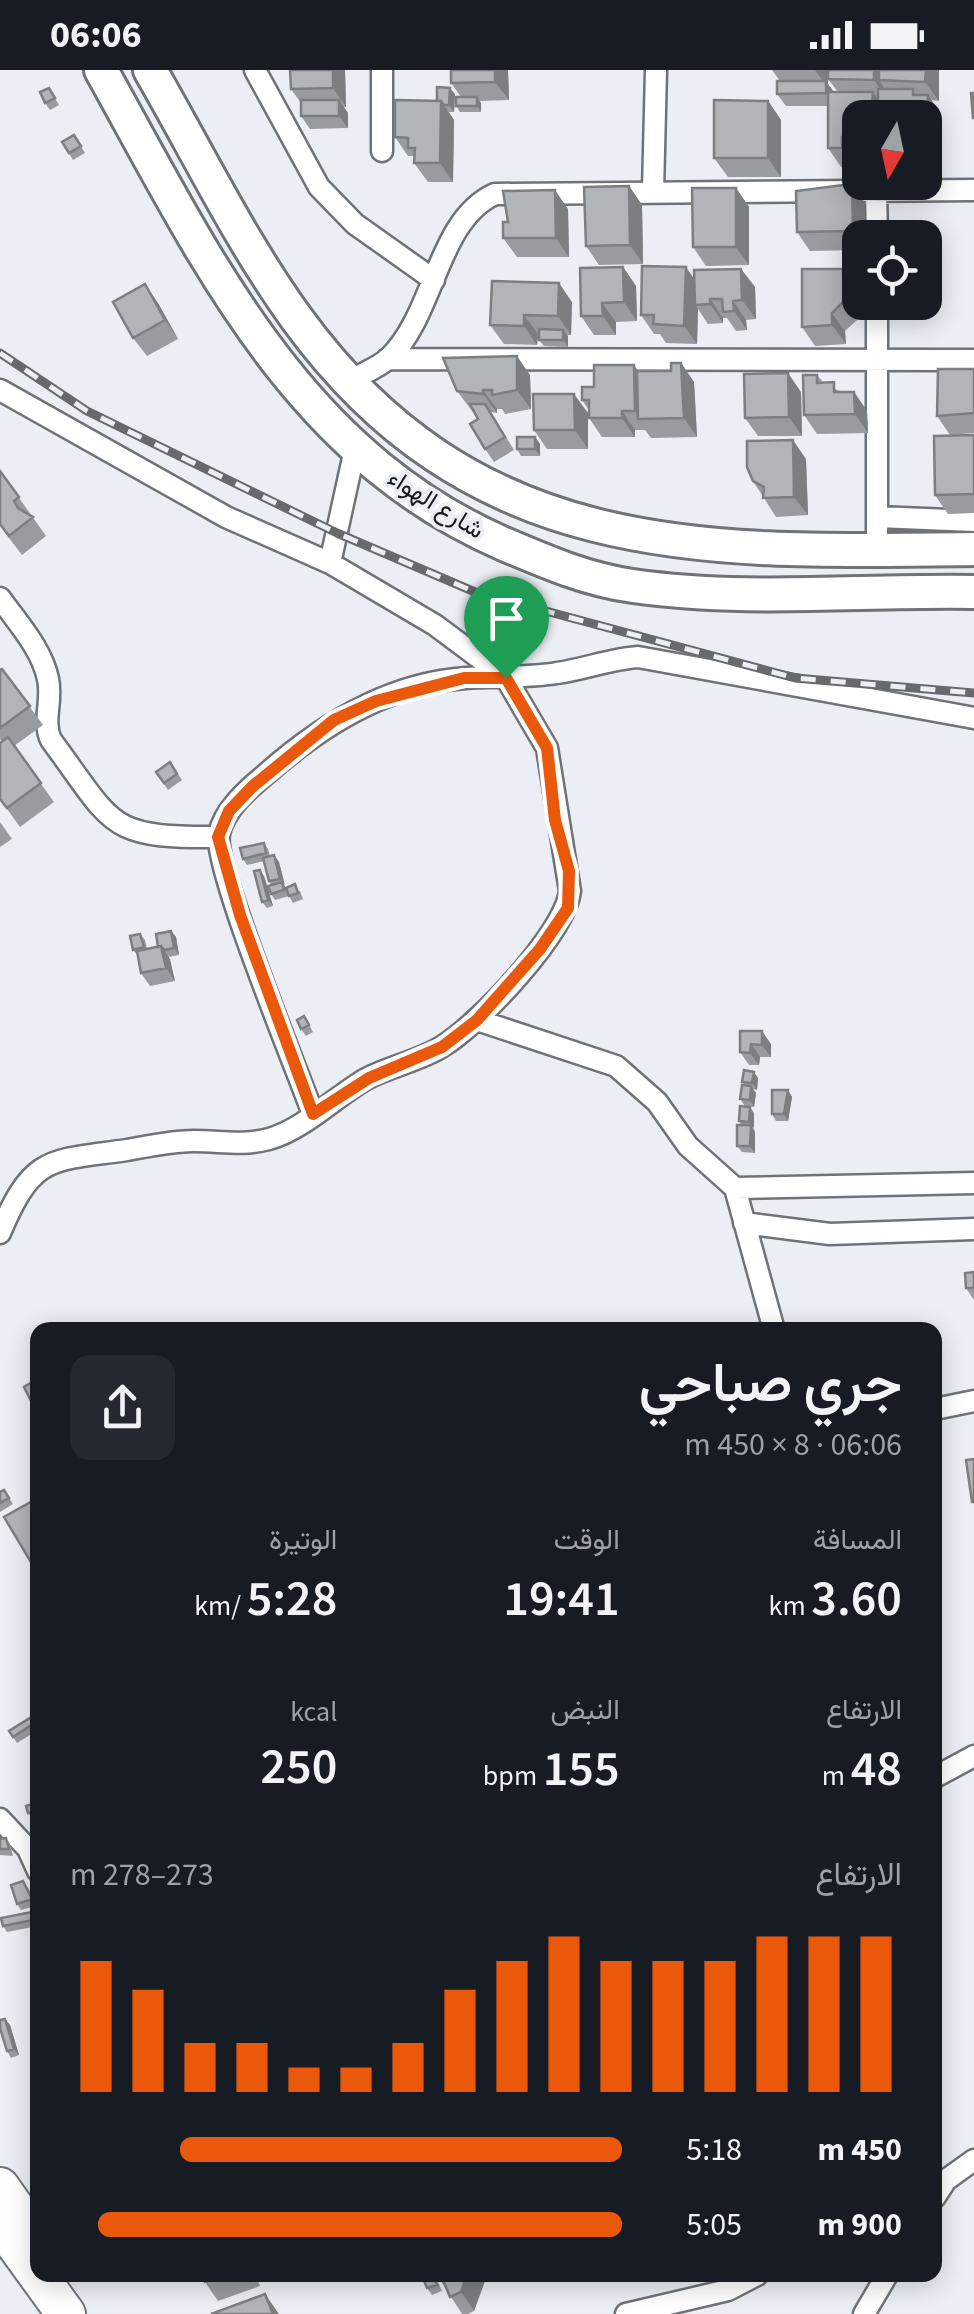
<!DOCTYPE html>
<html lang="ar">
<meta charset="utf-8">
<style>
body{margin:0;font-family:"Source Sans 3",Vazirmatn,sans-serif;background:#242831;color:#f1f3f6;direction:rtl;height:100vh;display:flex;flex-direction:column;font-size:38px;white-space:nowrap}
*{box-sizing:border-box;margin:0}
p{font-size:32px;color:#9ea1a6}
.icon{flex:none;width:55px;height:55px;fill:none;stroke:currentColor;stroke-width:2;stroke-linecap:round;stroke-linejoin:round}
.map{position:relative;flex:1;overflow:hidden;direction:ltr}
.sheet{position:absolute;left:30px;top:1252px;width:912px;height:960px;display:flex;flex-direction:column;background:#171b24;border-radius:20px;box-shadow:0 5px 25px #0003;direction:rtl}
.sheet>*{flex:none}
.needle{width:65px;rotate:189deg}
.buttons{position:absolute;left:842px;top:30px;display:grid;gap:20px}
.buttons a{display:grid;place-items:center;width:100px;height:100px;border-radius:20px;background:#171b24;box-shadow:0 5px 25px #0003;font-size:50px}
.pin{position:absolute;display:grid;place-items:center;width:85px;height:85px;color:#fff;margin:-102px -42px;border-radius:50% 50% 50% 0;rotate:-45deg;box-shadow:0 0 10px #0007}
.pin .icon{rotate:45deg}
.round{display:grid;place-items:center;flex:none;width:105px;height:105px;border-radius:20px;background:#242831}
.overview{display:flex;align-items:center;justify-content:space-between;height:170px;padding:0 40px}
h1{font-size:55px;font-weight:600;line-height:75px}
.metrics{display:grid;grid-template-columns:repeat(3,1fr);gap:15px;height:170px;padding:10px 40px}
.metrics div{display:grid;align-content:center}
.metrics b{font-size:50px;font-weight:600}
.metrics small{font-size:28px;font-weight:400}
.metrics p{font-size:28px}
.chart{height:280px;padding:20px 40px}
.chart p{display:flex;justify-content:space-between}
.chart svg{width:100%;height:180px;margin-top:10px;stroke:#ea580c;stroke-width:6}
ul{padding:0 40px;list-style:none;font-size:32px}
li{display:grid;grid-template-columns:160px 120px 1fr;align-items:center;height:75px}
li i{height:25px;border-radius:12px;background:#ea580c}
.status{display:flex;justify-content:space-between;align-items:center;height:70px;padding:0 50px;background:#171b24;direction:ltr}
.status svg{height:28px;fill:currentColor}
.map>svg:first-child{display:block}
</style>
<div class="status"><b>06:06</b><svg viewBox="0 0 49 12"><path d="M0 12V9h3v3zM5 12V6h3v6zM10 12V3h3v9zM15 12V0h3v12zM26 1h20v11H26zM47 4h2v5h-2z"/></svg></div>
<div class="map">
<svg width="974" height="2244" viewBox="0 0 974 2244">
<rect width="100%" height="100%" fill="#ebeff5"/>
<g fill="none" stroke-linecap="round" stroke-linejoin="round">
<!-- street casing -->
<g stroke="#6f7378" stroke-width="25">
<path id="street" d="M 255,0 L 319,117 L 355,154 L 434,210
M 382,81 L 382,0
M 876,120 L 877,168
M 653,121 L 656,0
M 387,289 L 974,290
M 348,312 C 361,304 378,298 389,288 C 435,244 437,150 495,124 L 974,120
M 0,320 L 226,447 L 330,493 L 435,555 L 506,608 L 547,678 L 570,821 C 565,863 480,953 443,976 C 420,991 390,996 366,1009 C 335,1027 304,1059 269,1069 C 242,1076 222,1071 194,1071 C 172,1071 149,1076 127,1080 C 50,1091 33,1084 0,1163
M 878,447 L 974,451
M 877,481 L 877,232
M 330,493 L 355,379
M 0,528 C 17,552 42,579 48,609 C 53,630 42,651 51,670 C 115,756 106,768 218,767
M 477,950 L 616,996 L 657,1032 L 688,1076 L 735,1118 L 774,1260
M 313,1044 C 297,1000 213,796 219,764 C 224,740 247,720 265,705 C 320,656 389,613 466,608 C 496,606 527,608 557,603 C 585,599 610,589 638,587 L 974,648
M 735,1118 L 974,1113
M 744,1153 L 830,1164 L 974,1159
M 935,1339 L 974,1331
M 935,1707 L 974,1686
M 0,1749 L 28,1779 L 38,1801
M 935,2127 L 946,2110 L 974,2090
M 626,2244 L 728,2220 L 757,2205
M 864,2244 L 887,2205"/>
</g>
<!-- primary casing -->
<g stroke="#6f7378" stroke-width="38">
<path id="primary" d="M 101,0 C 206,188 295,383 504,474 C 546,492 588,510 633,516 C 746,532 861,520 974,522
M 150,0 C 198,83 241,172 297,249 C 473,491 703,483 974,479"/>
</g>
<!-- highway casing -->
<g stroke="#6f7378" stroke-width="42">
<path id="highway" d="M 0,2117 L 36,2168
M 0,2153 L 66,2244"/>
</g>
<!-- street -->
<use href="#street" stroke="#fff" stroke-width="20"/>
<!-- primary -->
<use href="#primary" stroke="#fff" stroke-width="32"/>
<!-- highway -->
<use href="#highway" stroke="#fff" stroke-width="38"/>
<!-- rail casing -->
<g stroke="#676a6d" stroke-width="9">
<path id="rail" d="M 0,283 L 87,341 L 337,463 L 475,522 L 795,608 L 974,623"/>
</g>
<!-- rail -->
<use href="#rail" stroke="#ebeff5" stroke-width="5" stroke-dasharray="15" stroke-linecap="butt"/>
</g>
<!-- wall -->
<path fill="#989ca0" d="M 345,0 L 346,37 L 344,37 L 348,43 L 348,58 L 310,59 L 301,46 L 301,33 L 291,19 Z
M 508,0 L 509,30 L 480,31 L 481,42 L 460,42 L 456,36 L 461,27 L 451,13 Z
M 772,0 L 828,0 L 828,14 L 834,22 L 838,22 L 828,9 L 939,0 L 939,31 L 931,30 L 941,44 L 941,75 L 929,75 L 928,82 L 925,83 L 925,48 L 860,48 L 860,104 L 857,99 L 857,86 L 855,86 L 855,97 L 841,97 L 828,78 L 828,36 L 786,36 L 777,24 L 780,11 Z
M 49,18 L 59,35 L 50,40 L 45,33 Z
M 455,24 L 454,42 L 449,42 L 454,50 L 453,112 L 428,112 L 414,93 L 414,86 L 408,86 L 395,67 L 437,31 Z
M 768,31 L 781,50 L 781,107 L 728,107 L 714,88 Z
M 74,65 L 85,83 L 73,90 L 62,72 Z
M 852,114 L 865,133 L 865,168 L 860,168 L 860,180 L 810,181 L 797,162 Z
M 629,116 L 642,135 L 643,194 L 599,195 L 586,176 Z
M 736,118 L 749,137 L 749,195 L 706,196 L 693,177 Z
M 568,139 L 569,187 L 517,187 L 503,168 L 508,152 Z
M 623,197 L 636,216 L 637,251 L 616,252 L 616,265 L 594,265 L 581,246 Z
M 741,199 L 755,217 L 756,249 L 746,250 L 747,260 L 736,261 L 727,248 L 723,248 L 723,253 L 708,254 L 698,239 L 697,274 L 666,273 L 660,264 L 654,264 L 641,245 L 694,209 Z
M 843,199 L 857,218 L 857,250 L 845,261 L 846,274 L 815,276 L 802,257 Z
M 572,232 L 571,265 L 567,265 L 568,277 L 544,276 L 539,270 L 539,264 L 538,264 L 537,275 L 504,274 L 490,255 Z
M 158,233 L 178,269 L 147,286 L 133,268 Z
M 681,293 L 694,312 L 697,367 L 651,368 L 645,360 L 635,360 L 635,367 L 602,367 L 589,348 L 589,340 L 582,330 L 594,317 L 639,301 L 671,301 Z
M 974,299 L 974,363 L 950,365 L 937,346 Z
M 530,305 L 531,339 L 505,344 L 502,339 L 497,339 L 497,343 L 491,342 L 514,380 L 494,392 L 485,379 L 478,349 L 457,321 Z
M 817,305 L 823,312 L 841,322 L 854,322 L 867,341 L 868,363 L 817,364 L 804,345 Z
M 801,322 L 802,366 L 758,366 L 745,348 Z
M 588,343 L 588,379 L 547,379 L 534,360 Z
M 974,365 L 974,443 L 948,444 L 935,425 Z
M 535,367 L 540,374 L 540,386 L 521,386 L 517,379 Z
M 806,389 L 808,445 L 776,447 L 753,411 Z
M 0,401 L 46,466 L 22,485 L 0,456 Z
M 2,599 L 43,655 L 14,676 L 54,732 L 20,757 L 0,729 L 2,672 L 0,669 L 0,600 Z
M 170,692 L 182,710 L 168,720 L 156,702 Z
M 0,752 L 12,769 L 0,777 Z
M 264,773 L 268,779 L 270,786 L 274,785 L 279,792 L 284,815 L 286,818 L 300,821 L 303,829 L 293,833 L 289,826 L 275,830 L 271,824 L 271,815 L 269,811 L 264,791 L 247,795 L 243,789 Z
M 264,806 L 273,836 L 267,838 L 262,832 Z
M 171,861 L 176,867 L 179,885 L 168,887 L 175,911 L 150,916 L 141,903 L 138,886 L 133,880 L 140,864 L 145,870 L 147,879 L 158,877 Z
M 304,946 L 313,962 L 306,966 L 301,959 Z
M 740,961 L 771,974 L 771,987 L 760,987 L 759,995 L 749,995 L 740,982 Z
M 758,1008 L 757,1020 L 753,1019 L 756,1023 L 754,1037 L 745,1036 L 740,1029 L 745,1016 L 742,1012 Z
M 788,1020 L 792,1027 L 788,1051 L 776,1051 L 772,1044 Z
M 754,1043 L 753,1058 L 755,1062 L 755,1083 L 742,1082 L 737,1076 L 741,1055 L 739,1051 Z
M 974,1202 L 974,1230 L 966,1218 Z
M 32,1312 L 38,1320 L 38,1334 L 35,1335 L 30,1329 Z
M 4,1420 L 13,1434 L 0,1442 L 0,1422 Z
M 33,1646 L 38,1653 L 38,1660 L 17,1673 L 9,1661 Z
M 38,1732 L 38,1748 L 33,1749 L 28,1743 Z
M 6,1768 L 10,1774 L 13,1786 L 0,1785 L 0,1769 Z
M 28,1817 L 36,1836 L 21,1840 L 17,1834 Z
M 32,1842 L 37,1849 L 38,1856 L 7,1862 L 3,1856 Z
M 5,1949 L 10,1955 L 19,1985 L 11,1988 L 7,1981 Z
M 203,2205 L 256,2205 L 260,2216 L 218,2231 L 205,2212 Z
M 435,2205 L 442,2221 L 432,2225 L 427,2218 Z
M 437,2205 L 491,2205 L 486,2208 L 474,2241 L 468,2244 L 462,2244 Z"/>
<!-- shaded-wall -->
<path fill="#7c7f82" d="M 333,0 L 345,0 L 346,37 L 333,18 Z
M 495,0 L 508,0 L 509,30 L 495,12 Z
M 815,0 L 828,0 L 828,14 L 835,24 L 835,36 L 826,23 L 826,15 Z
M 874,0 L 888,0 L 879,10 L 887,22 L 887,29 L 874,10 Z
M 926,0 L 939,0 L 939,31 L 925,12 Z
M 450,18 L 455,24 L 454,42 L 449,35 Z
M 873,22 L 886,41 L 886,48 L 871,48 Z
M 928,25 L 941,44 L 941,75 L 927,56 Z
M 477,27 L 481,33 L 481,42 L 477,36 Z
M 339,30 L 348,43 L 348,58 L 339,46 Z
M 441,31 L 454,50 L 453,112 L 440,93 Z
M 768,31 L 781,50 L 781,107 L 768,88 Z
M 842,67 L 855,86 L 855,97 L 842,78 Z
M 925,69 L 929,75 L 928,82 L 925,78 Z
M 852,114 L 865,133 L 865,168 L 860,168 L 860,172 L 853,161 Z
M 629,116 L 642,135 L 643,194 L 630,175 Z
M 736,118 L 749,137 L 749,195 L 736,177 Z
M 555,120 L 568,139 L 569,187 L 556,168 Z
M 623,197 L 636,216 L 637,251 L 624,232 Z
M 686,197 L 699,216 L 695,235 L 698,239 L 697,274 L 684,256 Z
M 741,199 L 755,217 L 756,249 L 742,230 Z
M 843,199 L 857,218 L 857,250 L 844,231 Z
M 559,213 L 572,232 L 571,265 L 558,246 Z
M 145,214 L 158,233 L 178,269 L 165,250 Z
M 710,229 L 723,248 L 723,253 L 710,234 Z
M 733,231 L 746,250 L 747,260 L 734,241 Z
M 602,233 L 616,252 L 616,265 L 603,246 Z
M 832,243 L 845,261 L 846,274 L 832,255 Z
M 524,245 L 538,264 L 537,275 L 524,256 Z
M 563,260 L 568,266 L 568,277 L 563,270 Z
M 517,286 L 530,305 L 531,339 L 517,320 Z
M 681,293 L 694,312 L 697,367 L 684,348 Z
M 634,295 L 647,314 L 640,349 L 635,341 Z
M 788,303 L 801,322 L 802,366 L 789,347 Z
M 483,320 L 497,339 L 497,343 L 483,324 Z
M 854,322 L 867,341 L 868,363 L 855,344 Z
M 574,324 L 588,343 L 588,379 L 575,360 Z
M 622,341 L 635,360 L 635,367 L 622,348 Z
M 535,367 L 540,374 L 540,386 L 535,379 Z
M 793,370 L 806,389 L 808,445 L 794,427 Z
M 274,785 L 279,792 L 285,815 L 280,809 Z
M 260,800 L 264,806 L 273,836 L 268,830 Z
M 171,861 L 176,867 L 179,885 L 174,878 Z
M 161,876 L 170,889 L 175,911 L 166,898 Z
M 762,961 L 771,974 L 771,987 L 762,975 Z
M 751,974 L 760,987 L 759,995 L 750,983 Z
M 754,1002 L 758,1008 L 757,1020 L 752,1013 Z
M 751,1016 L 756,1023 L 754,1037 L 750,1030 Z
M 788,1020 L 792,1027 L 788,1051 L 784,1044 Z
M 750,1037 L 754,1043 L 754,1058 L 749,1052 Z
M 751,1055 L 755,1062 L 755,1083 L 750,1076 Z
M 5,1949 L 10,1955 L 19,1985 L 14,1979 Z
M 467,2205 L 484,2205 L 486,2208 L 474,2241 L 461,2222 Z
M 265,2224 L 279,2244 L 273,2244 Z"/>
<!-- building -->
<path fill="#b1b5ba" stroke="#7c7f82" stroke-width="2.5" d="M 290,0 L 333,0 L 333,18 L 291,19 Z
M 451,0 L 495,0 L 495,12 L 451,13 Z
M 828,0 L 874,0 L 874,10 L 828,9 Z
M 879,0 L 926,0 L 925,12 L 879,10 Z
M 777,11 L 826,11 L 826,23 L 777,24 Z
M 437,17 L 450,18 L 449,35 L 444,35 L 441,31 L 437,31 Z
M 49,18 L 55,28 L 45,33 L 40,22 Z
M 878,19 L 913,19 L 913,25 L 928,25 L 927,56 L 925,56 L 925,48 L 878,48 Z
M 828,22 L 873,22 L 871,48 L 860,48 L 860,67 L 842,67 L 842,78 L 828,78 Z
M 971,23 L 974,23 L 974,48 L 973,48 Z
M 456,27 L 477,27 L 477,36 L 456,36 Z
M 301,30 L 339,30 L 339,46 L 301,46 Z
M 395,30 L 441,31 L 440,93 L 414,93 L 415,78 L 408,78 L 408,68 L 395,67 Z
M 714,30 L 768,31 L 768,88 L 714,88 Z
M 74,65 L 81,76 L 69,83 L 62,72 Z
M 857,83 L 860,83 L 860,99 L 857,99 Z
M 852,114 L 853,161 L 797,162 L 796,121 Z
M 629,116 L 630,175 L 586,176 L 584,117 Z
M 692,118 L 736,118 L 736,177 L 693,177 Z
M 555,120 L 556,168 L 503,168 L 503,152 L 508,152 L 503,121 Z
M 642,196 L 686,197 L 684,256 L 653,254 L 654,245 L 641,245 Z
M 623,197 L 624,232 L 602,233 L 603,246 L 581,246 L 580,198 Z
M 741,199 L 742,230 L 733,231 L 734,241 L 723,242 L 722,229 L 710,229 L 710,234 L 695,235 L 694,200 Z
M 802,199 L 843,199 L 844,231 L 832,243 L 832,255 L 802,257 Z
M 492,211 L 559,213 L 558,246 L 524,245 L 524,256 L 490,255 Z
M 145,214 L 165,250 L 133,268 L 113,232 Z
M 539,259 L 563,260 L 563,270 L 539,270 Z
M 517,286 L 517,320 L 492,325 L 492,320 L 483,320 L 483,324 L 457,321 L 443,288 Z
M 671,293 L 681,293 L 684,348 L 638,349 L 637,301 L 671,301 Z
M 594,295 L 634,295 L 635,341 L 622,341 L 622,348 L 589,348 L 589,330 L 582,330 L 582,317 L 594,317 Z
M 938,299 L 974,299 L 974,343 L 937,346 Z
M 788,303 L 789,347 L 745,348 L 744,304 Z
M 803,305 L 817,305 L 817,313 L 834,312 L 834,322 L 854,322 L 855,344 L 804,345 Z
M 533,324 L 574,324 L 575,360 L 534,360 Z
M 470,334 L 485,334 L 505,367 L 485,379 L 470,354 L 478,349 Z
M 974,365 L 974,424 L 935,425 L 934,366 Z
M 517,367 L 535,367 L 535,379 L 517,379 Z
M 793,370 L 794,427 L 763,428 L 764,417 L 753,411 L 747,397 L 747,371 Z
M 0,401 L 19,427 L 14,431 L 18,438 L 33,447 L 9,466 L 0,454 Z
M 2,599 L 30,636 L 0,658 L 0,600 Z
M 8,667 L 41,713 L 7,738 L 0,729 L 0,673 Z
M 170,692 L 177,704 L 164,713 L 156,702 Z
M 264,773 L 266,783 L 243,789 L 240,778 Z
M 274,785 L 280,809 L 269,811 L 263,788 Z
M 260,800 L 268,830 L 262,832 L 254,801 Z
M 282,812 L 284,820 L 271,824 L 268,816 Z
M 295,814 L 298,823 L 289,826 L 286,818 Z
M 171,861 L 174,878 L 164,880 L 161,876 L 158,877 L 156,864 Z
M 140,864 L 144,877 L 133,880 L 130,866 Z
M 161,876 L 166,898 L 141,903 L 137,881 Z
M 304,946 L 309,955 L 301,959 L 297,950 Z
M 740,961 L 762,961 L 762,975 L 751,974 L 750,983 L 740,982 Z
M 744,1000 L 754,1002 L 752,1013 L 742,1012 Z
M 742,1015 L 751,1016 L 750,1030 L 740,1029 Z
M 772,1020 L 788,1020 L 784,1044 L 772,1044 Z
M 740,1036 L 750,1037 L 749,1052 L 739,1051 Z
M 737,1055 L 751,1055 L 750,1076 L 737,1076 Z
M 974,1202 L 974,1218 L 966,1218 L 965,1203 Z
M 32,1312 L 38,1325 L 30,1329 L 24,1317 Z
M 974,1389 L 974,1432 L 972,1432 L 966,1390 Z
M 4,1420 L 9,1428 L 0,1433 L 0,1422 Z
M 38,1428 L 38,1504 L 4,1447 Z
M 33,1646 L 36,1652 L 13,1667 L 9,1661 Z
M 38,1732 L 38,1740 L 28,1743 L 26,1736 Z
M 6,1768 L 9,1779 L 0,1779 L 0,1769 Z
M 23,1811 L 32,1829 L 17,1834 L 11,1815 Z
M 32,1842 L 33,1850 L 3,1856 L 1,1848 Z
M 5,1949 L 14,1979 L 7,1981 L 0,1958 L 0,1950 Z
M 203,2205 L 226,2205 L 205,2212 Z
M 422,2205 L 433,2205 L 437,2215 L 427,2218 Z
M 441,2205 L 467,2205 L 461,2222 L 450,2227 Z
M 265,2224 L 273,2244 L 211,2244 Z"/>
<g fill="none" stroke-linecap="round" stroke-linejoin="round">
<!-- route casing -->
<g stroke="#fff" stroke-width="20">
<path id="route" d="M 464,608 L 506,608 L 547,678 L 555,750 L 569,801 L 568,838 L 540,879 L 477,950 L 442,977 L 369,1008 L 313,1044 L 240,845 L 218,767 L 229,741 L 253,716 L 334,650 L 376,631 Z"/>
</g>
<!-- route -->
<use href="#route" stroke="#ea580c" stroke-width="12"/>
</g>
<g text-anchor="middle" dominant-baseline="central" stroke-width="8" stroke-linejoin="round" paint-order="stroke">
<!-- street labels -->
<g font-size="25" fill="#16181a" stroke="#ebeff5">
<text transform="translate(436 434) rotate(32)">شارع الهواء</text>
</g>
</g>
</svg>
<div class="buttons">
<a><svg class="needle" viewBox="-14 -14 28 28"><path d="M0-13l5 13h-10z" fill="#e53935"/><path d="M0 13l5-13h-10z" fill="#9ea1a6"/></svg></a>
<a><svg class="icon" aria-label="locate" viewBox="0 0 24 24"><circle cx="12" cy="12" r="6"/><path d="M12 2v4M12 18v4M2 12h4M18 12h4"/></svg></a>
</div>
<div class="pin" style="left:506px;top:608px;background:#1e9e55"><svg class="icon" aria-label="arrive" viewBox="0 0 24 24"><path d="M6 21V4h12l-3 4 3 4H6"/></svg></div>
<section class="sheet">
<div class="overview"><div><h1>جري صباحي</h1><p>06:06 · 8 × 450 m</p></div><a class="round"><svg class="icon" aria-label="share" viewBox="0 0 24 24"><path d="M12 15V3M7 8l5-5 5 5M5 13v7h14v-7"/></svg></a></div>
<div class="metrics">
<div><p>المسافة</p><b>3.60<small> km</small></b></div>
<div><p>الوقت</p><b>19:41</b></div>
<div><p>الوتيرة</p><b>5:28<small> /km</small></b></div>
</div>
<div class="metrics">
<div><p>الارتفاع</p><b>48<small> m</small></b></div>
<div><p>النبض</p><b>155<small> bpm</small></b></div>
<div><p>kcal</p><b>250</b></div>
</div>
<div class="chart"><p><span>الارتفاع</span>273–278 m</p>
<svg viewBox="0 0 160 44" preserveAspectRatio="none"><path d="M5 44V12M15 44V19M25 44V32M35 44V32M45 44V38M55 44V38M65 44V32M75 44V19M85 44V12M95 44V6M105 44V12M115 44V12M125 44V12M135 44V6M145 44V6M155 44V6"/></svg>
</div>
<ul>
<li><b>450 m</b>5:18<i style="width:80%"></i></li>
<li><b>900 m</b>5:05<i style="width:95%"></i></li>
</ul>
</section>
</div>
